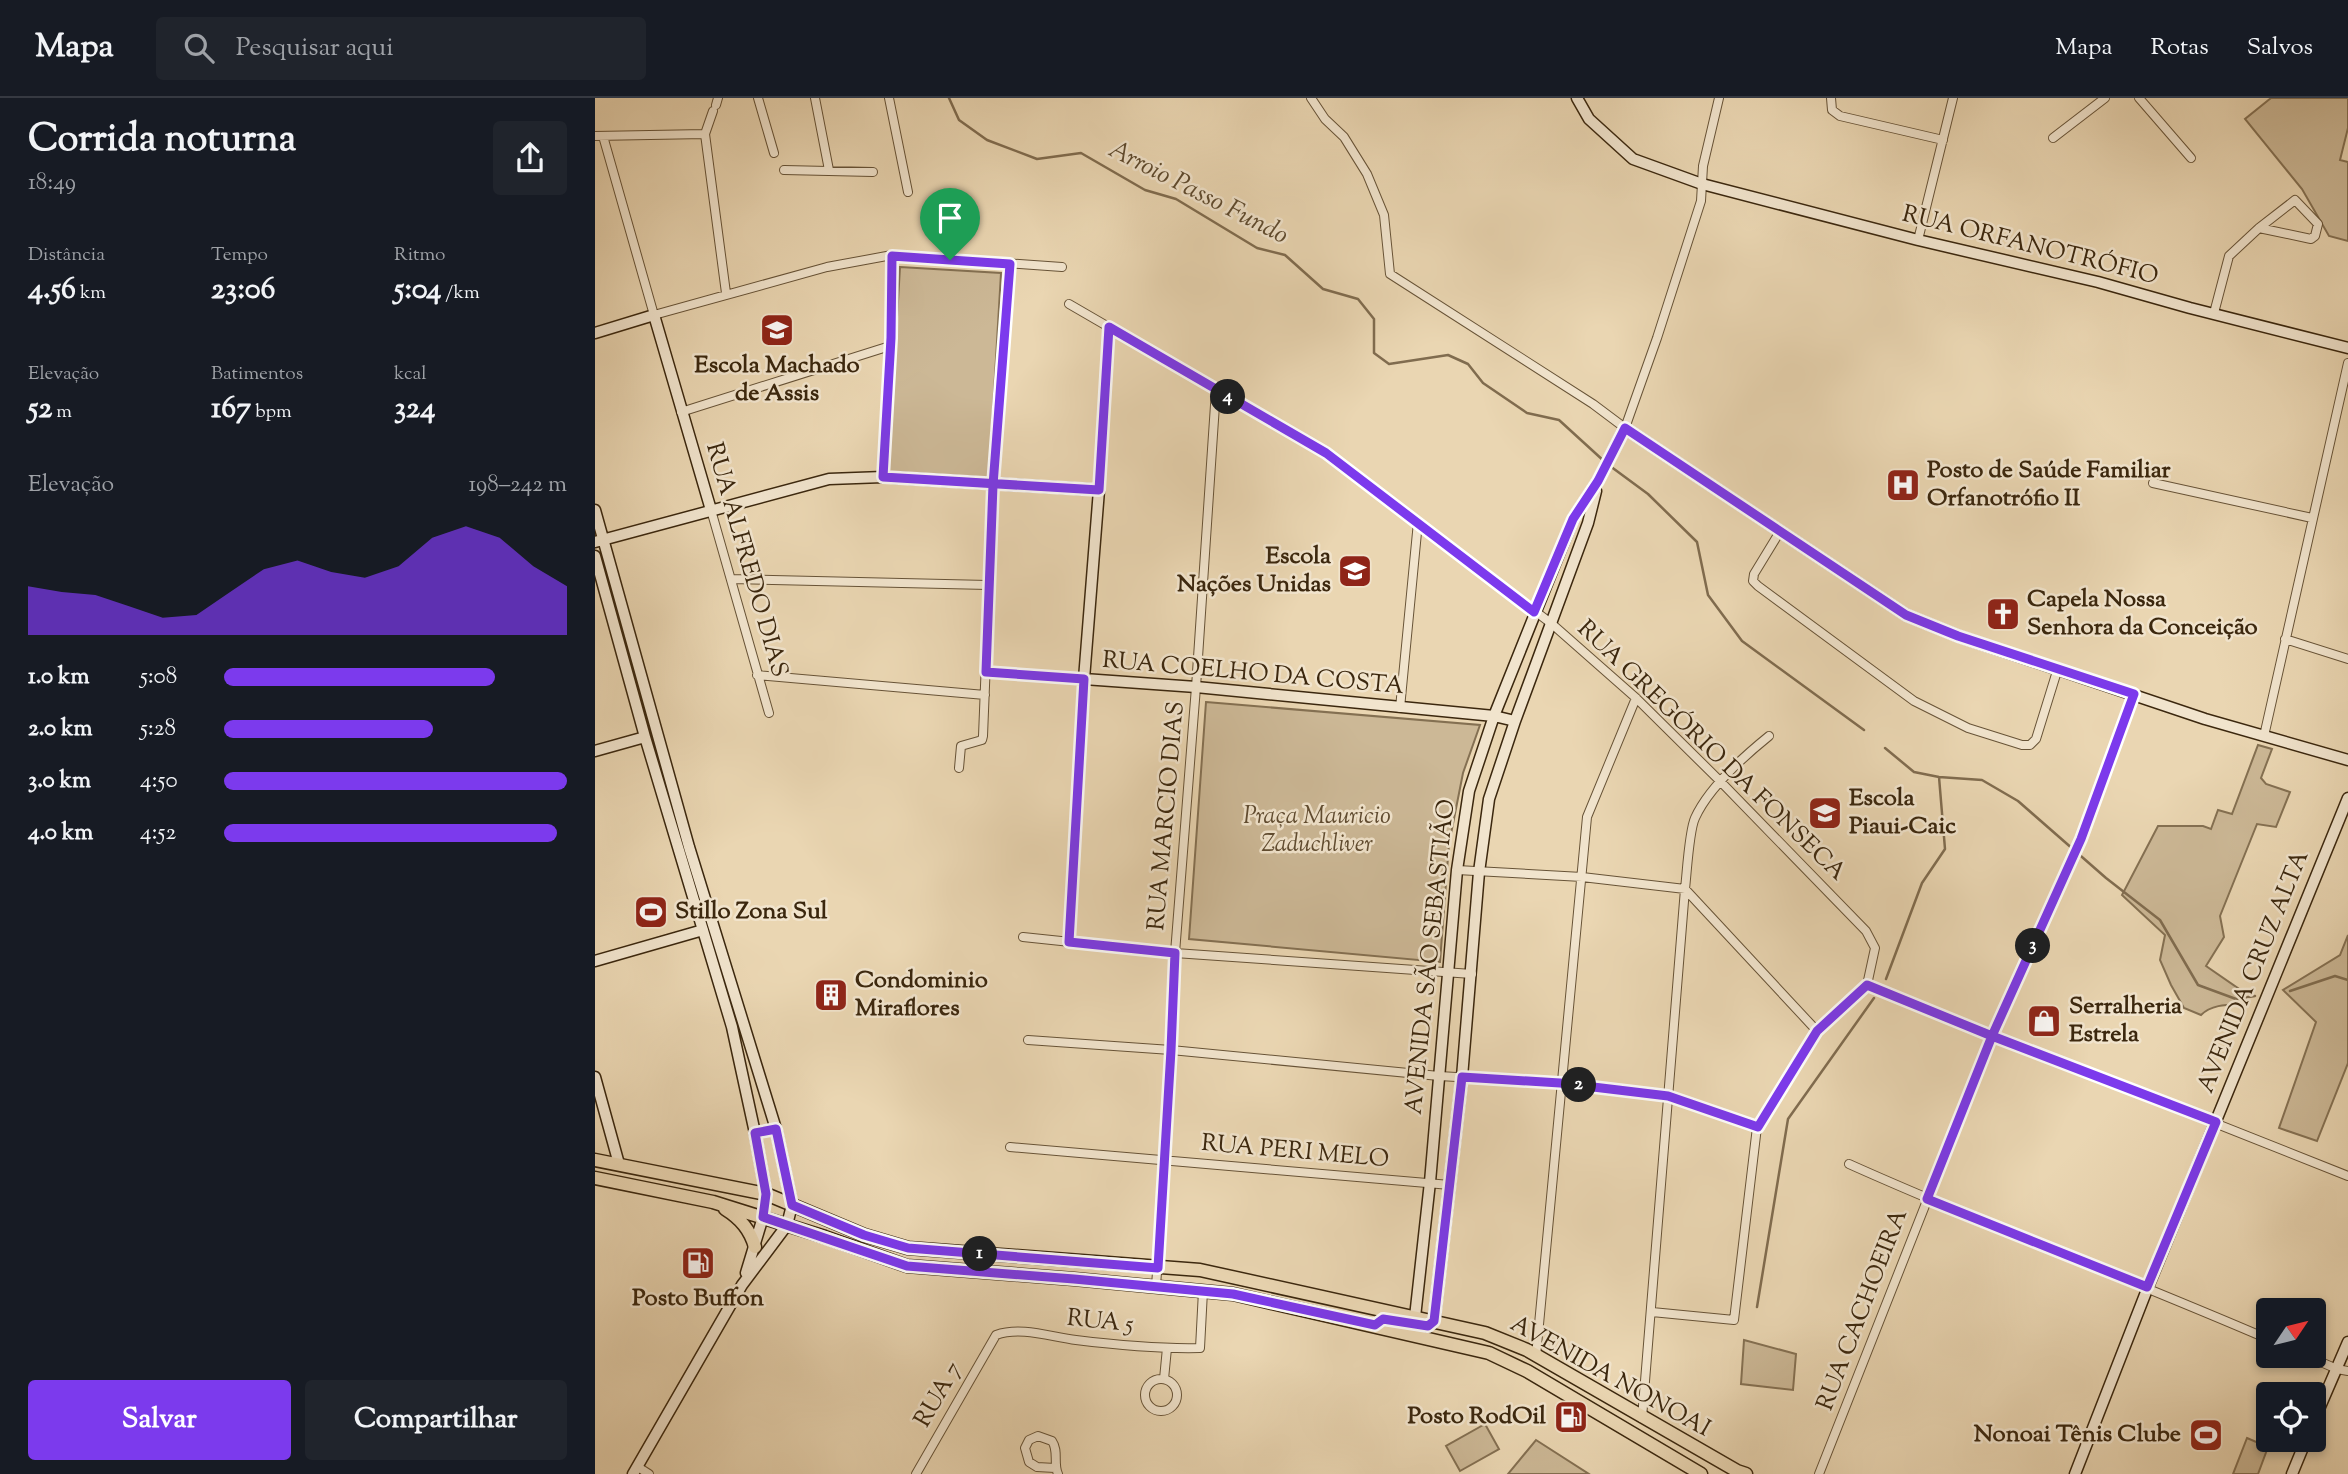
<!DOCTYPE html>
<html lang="pt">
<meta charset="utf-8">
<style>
body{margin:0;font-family:"Sorts Mill Goudy",serif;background:#20242c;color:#f1f3f6;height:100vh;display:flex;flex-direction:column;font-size:26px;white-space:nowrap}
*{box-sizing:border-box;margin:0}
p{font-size:23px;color:#9ea1a6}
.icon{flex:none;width:38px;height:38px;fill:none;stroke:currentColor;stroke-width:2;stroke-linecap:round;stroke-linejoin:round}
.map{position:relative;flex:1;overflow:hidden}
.details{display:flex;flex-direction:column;background:#171b24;width:595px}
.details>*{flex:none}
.needle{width:46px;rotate:55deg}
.buttons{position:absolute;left:1661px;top:1200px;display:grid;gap:14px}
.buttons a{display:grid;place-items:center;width:70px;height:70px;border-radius:7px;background:#171b24;box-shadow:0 4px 10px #0003;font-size:35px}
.pin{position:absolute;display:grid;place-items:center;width:60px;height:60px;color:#fff;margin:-72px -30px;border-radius:50% 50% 50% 0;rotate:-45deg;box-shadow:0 0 7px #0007}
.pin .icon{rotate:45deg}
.km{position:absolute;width:35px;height:35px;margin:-18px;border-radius:50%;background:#222;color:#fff;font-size:19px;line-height:35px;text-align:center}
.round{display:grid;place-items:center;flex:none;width:74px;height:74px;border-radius:7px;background:#20242c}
.summary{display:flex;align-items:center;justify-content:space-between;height:119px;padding:0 28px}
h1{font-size:38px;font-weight:700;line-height:52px}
.figures{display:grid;grid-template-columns:repeat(3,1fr);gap:10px;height:119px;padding:7px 28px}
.figures div{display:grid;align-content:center}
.figures b{font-size:30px;font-weight:700}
.figures small{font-size:19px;font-weight:400}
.figures p{font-size:19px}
.chart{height:196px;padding:14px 28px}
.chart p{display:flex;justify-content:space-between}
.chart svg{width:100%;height:126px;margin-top:7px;fill:#7c3aed;opacity:.7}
.action{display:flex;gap:14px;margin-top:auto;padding:14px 28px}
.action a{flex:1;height:80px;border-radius:7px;background:#7c3aed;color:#fff;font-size:28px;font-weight:700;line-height:80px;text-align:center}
.action a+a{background:#20242c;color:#f1f3f6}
ul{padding:0 28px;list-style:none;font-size:23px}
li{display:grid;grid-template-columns:112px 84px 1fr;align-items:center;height:52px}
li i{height:18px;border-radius:9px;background:#7c3aed}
header{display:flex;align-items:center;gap:42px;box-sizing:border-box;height:98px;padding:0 35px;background:#171b24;border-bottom:2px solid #363941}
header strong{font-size:33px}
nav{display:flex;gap:38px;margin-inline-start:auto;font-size:24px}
.search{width:490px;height:63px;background:#20242c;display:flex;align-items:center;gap:18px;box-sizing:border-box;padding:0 24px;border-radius:7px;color:#9ea1a6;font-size:26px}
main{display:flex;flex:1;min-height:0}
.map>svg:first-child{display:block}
</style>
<header>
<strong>Mapa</strong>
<div class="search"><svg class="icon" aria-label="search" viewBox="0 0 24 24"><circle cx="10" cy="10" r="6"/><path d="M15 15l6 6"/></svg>Pesquisar aqui</div>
<nav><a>Mapa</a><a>Rotas</a><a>Salvos</a></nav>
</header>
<main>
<section class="details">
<div class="summary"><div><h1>Corrida noturna</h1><p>18:49</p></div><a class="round"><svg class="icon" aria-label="share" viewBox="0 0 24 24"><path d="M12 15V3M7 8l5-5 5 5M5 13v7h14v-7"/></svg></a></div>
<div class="figures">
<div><p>Distância</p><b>4.56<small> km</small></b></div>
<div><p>Tempo</p><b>23:06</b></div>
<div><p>Ritmo</p><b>5:04<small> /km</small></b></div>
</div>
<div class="figures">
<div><p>Elevação</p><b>52<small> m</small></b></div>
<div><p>Batimentos</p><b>167<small> bpm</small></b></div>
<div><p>kcal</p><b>324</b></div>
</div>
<div class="chart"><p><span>Elevação</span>198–242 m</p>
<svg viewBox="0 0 160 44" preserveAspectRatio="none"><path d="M0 44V27L10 29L20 30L30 34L40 38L50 37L60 29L70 21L80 18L90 22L100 24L110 20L120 10L130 6L140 10L150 20L160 27V44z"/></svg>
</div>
<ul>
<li><b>1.0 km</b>5:08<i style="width:79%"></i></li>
<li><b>2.0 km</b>5:28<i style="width:61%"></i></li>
<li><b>3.0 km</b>4:50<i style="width:100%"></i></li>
<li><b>4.0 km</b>4:52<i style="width:97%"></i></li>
</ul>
<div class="action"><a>Salvar</a><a>Compartilhar</a></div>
</section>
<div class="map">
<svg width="1753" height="1376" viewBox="0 0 1753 1376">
<rect width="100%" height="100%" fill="#ead6b2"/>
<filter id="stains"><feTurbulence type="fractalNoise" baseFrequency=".00286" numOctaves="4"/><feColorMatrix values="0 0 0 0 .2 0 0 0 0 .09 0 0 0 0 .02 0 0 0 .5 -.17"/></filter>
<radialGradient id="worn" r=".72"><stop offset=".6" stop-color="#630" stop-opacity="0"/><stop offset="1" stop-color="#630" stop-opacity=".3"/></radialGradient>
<!-- green -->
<path fill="#ccb896" stroke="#847052" stroke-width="2" d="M 1676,0 L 1753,0 L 1753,30 L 1745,62 L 1753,64 L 1753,143 L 1734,138 L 1707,91 L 1650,21 Z
M 305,169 L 406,175 L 394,380 L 293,374 Z
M 611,604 L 885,627 L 868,675 L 854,746 L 845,864 L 594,841 Z
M 1663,647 L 1677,651 L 1666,680 L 1671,686 L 1695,694 L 1681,729 L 1662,726 L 1625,818 L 1629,839 L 1611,868 L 1647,893 L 1652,906 C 1636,907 1618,905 1606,917 L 1589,910 L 1576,887 L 1565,862 L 1570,837 L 1527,797 L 1563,728 L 1608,728 L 1616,731 L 1623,712 L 1637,716 Z
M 1753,837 L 1753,965 L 1722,1043 L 1684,1030 L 1721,924 L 1688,892 L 1745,857 Z
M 1149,1242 L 1201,1256 L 1198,1292 L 1146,1286 Z
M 890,1326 L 904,1351 L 865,1373 L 851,1348 Z
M 1652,1340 L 1673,1349 L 1663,1376 L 1638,1376 Z
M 941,1342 L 994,1376 L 913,1376 Z"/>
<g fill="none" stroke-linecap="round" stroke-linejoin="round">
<!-- stream -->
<path stroke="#806c4f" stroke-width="2.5" d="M 354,0 L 364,22 L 392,42 L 442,61 L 486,55 L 550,92 L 581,101 L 662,150 L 690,157 L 728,191 L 763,201 L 779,221 L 779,255 L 794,266 L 853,257 L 873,266 L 888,285 L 932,315 L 964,322 L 1010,364
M 1015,368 L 1053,396 L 1102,444 L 1113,497 L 1147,543 L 1269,632
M 1290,650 L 1319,674 L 1344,679 L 1387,682 L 1423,703 L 1511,780 L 1565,822 L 1603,887 L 1641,901 L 1660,898
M 1291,881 L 1327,785 L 1350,751 L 1344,679
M 1695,893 L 1740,878 L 1753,882
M 1162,1209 L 1193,1021 L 1279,900"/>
<!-- street casing -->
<g stroke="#675337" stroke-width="10">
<path id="street" d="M 163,0 L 179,55
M 220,0 L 234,72
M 294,0 L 313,94
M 716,0 L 730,21 L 749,39 L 772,76 L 789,117 L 795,176 L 998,306 L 1030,330 L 1062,240 L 1106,103 L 1108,68 L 1124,0
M 1236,0 L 1237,12 L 1245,18 L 1348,42
M 1544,0 L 1596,60
M 121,7 L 123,0
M 118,13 L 110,36 L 131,195
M 0,38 L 110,36
M 8,38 L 59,217 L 232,169 L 297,157 L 467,169
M 1458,40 L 1510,0
M 189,72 L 278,74
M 1323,142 L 1358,0
M 474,206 L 731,355 L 957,526 L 1041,600 L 1125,683 L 1271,833 L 1280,850 L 1272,887 L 1222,933 L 1162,1029 L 1139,1222 L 1057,1214
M 1619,215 L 1634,158 L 1664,130 L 1700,102 L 1723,126 L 1720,138 L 1716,141 L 1664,130
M 86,314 L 295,248
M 288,379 L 296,240 L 297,157
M 1558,385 L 1717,420
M 504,392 L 514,229
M 116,412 L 174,615
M 1184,435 L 1159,476 L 1158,483 L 1163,488 L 1319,603 L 1373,630 L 1427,647 L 1435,647 L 1441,641 L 1463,570
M 136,481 L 393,487
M 1690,541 L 1753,561
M 392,574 L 489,581 L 474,844
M 162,577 L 390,597
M 805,610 L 823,424
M 1669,638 L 1753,265
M 364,670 L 366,648 L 387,642 L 388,638 L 398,387 L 415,166
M 862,772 L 987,779 L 1090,791 L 1222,933
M 428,839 L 580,855 L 877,876
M 1272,887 L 1753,1078
M 433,942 L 576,952 L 844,978 L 965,985 L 1073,998 L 1162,1029
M 415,1049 L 855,1087
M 1254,1066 C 1392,1128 1534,1181 1673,1241
M 561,1188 L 570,1062 L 580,855 L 601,589 L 621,292
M 941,1258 L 992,719 L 1041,600
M 1712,1258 L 1742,1271 L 1753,1273
M 569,1281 L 572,1250
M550 1297a16 16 0 1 1 32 0a16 16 0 1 1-32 0Z
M 1047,1320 L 1090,791 C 1092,774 1094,733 1100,720 C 1114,689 1148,659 1174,638
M 43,1369 L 54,1376
M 460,1370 L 442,1369 L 434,1364 L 430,1350 L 434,1342 L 443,1338 L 457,1343 C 464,1353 458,1365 463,1376
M 321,1376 L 401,1237 C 426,1228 456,1239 481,1242 C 522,1247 565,1251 605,1250 L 608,1193
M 1224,1376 L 1397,938 L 1486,741 L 1539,596"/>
</g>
<!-- secondary casing -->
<g stroke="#3b270e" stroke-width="13">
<path id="secondary" d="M 982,0 L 994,21 L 1038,61 L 1107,86 L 1323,142 L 1503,184 L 1595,210 L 1753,250
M 0,235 L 59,217 L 116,412
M 0,412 L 94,749 L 181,1031 L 197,1107 L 192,1127 L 147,1187 L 38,1376
M 0,444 L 234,381 L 288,379 L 504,392 L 489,581 L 601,589 L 899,618 L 920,623
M 0,458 L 50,639 L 137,929 L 160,1035 L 171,1096 L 168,1119 L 151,1175
M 0,653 L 50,639
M 0,863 L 108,832
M 0,979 L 24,1066
M 820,1219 L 835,1084 L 862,772 L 874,693 L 899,618 L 978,421 L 1003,383 L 1030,330 L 1311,517 L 1363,538 L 1610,621 L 1753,662
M 839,1223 L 867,979 L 884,774 L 894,701 L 920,623 L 993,425 L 1001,393
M 1718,1325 L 1753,1244
M 1480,1376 L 1553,1189 L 1753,700
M 1697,1376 L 1711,1342"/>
</g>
<!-- primary casing -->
<g stroke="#3b270e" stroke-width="15">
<path id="primary" d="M 0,1062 L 171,1096 L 269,1137 L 313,1150 L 605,1172 L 890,1235 L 932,1252 L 1142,1373 L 1151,1376
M 0,1080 L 118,1104 L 230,1139 L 312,1168 L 479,1181 L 638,1196 L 894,1255 L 932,1273 L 1106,1376
M 130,1111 C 146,1121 155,1132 160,1149"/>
</g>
<!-- street -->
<use href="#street" stroke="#f1e4cd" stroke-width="8"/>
<!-- secondary -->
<use href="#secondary" stroke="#f1e4cd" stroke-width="10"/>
<!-- primary -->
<use href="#primary" stroke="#ead6b2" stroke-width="12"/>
</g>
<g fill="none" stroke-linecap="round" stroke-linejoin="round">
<!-- route casing -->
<g stroke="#fff" stroke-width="14">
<path id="route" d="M 355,162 L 415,166 L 398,387 L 391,574 L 489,581 L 474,844 L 580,855 L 576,952 L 563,1170 L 313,1150 L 269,1137 L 197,1107 L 181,1031 L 160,1035 L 171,1096 L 168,1119 L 312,1168 L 479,1181 L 638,1196 L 780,1227 L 788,1221 L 833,1228 L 839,1223 L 867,979 L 965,985 L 1073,998 L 1163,1029 L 1222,933 L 1272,887 L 1397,938 L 1621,1024 L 1552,1189 L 1332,1101 L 1397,938 L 1486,741 L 1539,596 L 1363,538 L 1311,517 L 1030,330 L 1003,383 L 978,421 L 939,514 L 731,355 L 514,229 L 504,392 L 288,379 L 296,240 L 297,158 L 355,162"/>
</g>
<!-- route -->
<use href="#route" stroke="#7c3aed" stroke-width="9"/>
</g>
<!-- icons -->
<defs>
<g id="school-square" transform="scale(1.75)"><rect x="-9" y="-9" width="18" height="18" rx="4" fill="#8f2418" stroke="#f1e4cd"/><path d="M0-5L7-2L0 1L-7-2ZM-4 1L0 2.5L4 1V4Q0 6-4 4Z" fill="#fff"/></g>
<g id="hospital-square" transform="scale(1.75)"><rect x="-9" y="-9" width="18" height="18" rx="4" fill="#8f2418" stroke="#f1e4cd"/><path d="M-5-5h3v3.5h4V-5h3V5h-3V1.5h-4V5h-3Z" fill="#fff"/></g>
<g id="church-square" transform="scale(1.75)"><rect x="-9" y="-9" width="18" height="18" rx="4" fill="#8f2418" stroke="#f1e4cd"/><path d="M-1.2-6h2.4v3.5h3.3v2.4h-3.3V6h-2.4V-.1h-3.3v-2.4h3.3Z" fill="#fff"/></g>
<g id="stadium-square" transform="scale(1.75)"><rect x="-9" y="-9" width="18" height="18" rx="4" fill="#8f2418" stroke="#f1e4cd"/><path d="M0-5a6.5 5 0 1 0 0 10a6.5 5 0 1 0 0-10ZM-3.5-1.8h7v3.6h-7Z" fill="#fff"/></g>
<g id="building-square" transform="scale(1.75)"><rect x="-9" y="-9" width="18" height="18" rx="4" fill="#8f2418" stroke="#f1e4cd"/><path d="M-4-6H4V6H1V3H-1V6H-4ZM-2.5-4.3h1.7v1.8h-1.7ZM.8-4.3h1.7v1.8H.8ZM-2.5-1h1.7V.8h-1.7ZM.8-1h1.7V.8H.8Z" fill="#fff"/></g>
<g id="shop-square" transform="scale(1.75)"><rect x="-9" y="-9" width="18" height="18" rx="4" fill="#8f2418" stroke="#f1e4cd"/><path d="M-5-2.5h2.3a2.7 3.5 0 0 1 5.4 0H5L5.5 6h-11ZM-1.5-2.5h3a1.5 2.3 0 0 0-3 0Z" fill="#fff"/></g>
<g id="fuel-square" transform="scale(1.75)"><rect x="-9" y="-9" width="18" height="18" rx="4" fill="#8f2418" stroke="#f1e4cd"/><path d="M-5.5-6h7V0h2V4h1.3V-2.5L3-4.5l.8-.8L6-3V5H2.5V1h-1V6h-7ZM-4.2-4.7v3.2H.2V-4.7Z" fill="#fff"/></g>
</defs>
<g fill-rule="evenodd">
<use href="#school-square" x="182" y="232"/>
<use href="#hospital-square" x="1308" y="387"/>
<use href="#school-square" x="760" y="473"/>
<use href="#church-square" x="1408" y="516"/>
<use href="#school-square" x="1230" y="715"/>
<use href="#stadium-square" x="56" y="814"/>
<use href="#building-square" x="236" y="897"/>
<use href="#shop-square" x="1449" y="923"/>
<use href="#fuel-square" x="103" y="1165"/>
<use href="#fuel-square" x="976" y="1319"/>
<use href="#stadium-square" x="1611" y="1337"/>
</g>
<g text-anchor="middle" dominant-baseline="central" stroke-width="5" stroke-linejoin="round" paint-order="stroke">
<!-- street labels -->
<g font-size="24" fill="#3b270e" stroke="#f1e4cd">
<text transform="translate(1435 148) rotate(14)">RUA ORFANOTRÓFIO</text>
<text transform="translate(151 462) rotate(74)">RUA ALFREDO DIAS</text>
<text transform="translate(658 576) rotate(5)">RUA COELHO DA COSTA</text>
<text transform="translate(1116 653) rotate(44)">RUA GREGÓRIO DA FONSECA</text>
<text transform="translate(572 718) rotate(-85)">RUA MARCIO DIAS</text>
<text transform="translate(836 859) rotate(-84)">AVENIDA SÃO SEBASTIÃO</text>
<text transform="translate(1659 874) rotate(-68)">AVENIDA CRUZ ALTA</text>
<text transform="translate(700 1054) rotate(5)">RUA PERI MELO</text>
<text transform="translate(1268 1212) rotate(-69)">RUA CACHOEIRA</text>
<text transform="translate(505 1224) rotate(6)">RUA 5</text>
<text transform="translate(1015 1279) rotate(29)">AVENIDA NONOAI</text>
<text transform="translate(344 1297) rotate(-60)">RUA 7</text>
</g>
<!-- poi labels -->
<g font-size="24" font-weight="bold" fill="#3b270e" stroke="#f1e4cd" text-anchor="start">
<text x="182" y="268" text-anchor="middle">Escola Machado<tspan x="182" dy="28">de Assis</tspan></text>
<text x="1332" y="373">Posto de Saúde Familiar<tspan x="1332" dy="28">Orfanotrófio II</tspan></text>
<text x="736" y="459" text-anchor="end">Escola<tspan x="736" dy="28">Nações Unidas</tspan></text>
<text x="1432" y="502">Capela Nossa<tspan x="1432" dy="28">Senhora da Conceição</tspan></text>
<text x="1254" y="701">Escola<tspan x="1254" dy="28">Piaui-Caic</tspan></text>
<text x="80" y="814">Stillo Zona Sul</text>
<text x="260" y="883">Condominio<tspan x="260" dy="28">Miraflores</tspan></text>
<text x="1474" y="909">Serralheria<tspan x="1474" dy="28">Estrela</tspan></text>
<text x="103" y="1201" text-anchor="middle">Posto Buffon</text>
<text x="951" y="1319" text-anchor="end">Posto RodOil</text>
<text x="1586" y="1337" text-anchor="end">Nonoai Tênis Clube</text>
</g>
<!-- park labels -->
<g font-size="24" font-style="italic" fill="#5f4b30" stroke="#f1e4cd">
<text x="722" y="719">Praça Mauricio<tspan x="722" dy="28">Zaduchliver</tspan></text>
</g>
<!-- water labels -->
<g font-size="26" font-style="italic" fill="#5e4a2e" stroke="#f1e4cd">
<text transform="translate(603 95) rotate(27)">Arroio Passo Fundo</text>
</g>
</g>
<rect width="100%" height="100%" filter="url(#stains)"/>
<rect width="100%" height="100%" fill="url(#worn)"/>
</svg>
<div class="buttons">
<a><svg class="needle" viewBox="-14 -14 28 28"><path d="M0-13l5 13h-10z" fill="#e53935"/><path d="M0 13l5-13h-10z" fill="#9ea1a6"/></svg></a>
<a><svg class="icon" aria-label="locate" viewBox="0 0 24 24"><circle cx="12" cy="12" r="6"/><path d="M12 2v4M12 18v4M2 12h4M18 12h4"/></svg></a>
</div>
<div class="pin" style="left:355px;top:162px;background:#1e9e55"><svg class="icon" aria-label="arrive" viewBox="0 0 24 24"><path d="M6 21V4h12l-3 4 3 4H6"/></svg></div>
<b class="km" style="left:385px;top:1156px">1</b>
<b class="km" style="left:984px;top:987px">2</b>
<b class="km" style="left:1438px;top:848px">3</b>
<b class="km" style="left:633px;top:299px">4</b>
</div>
</main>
